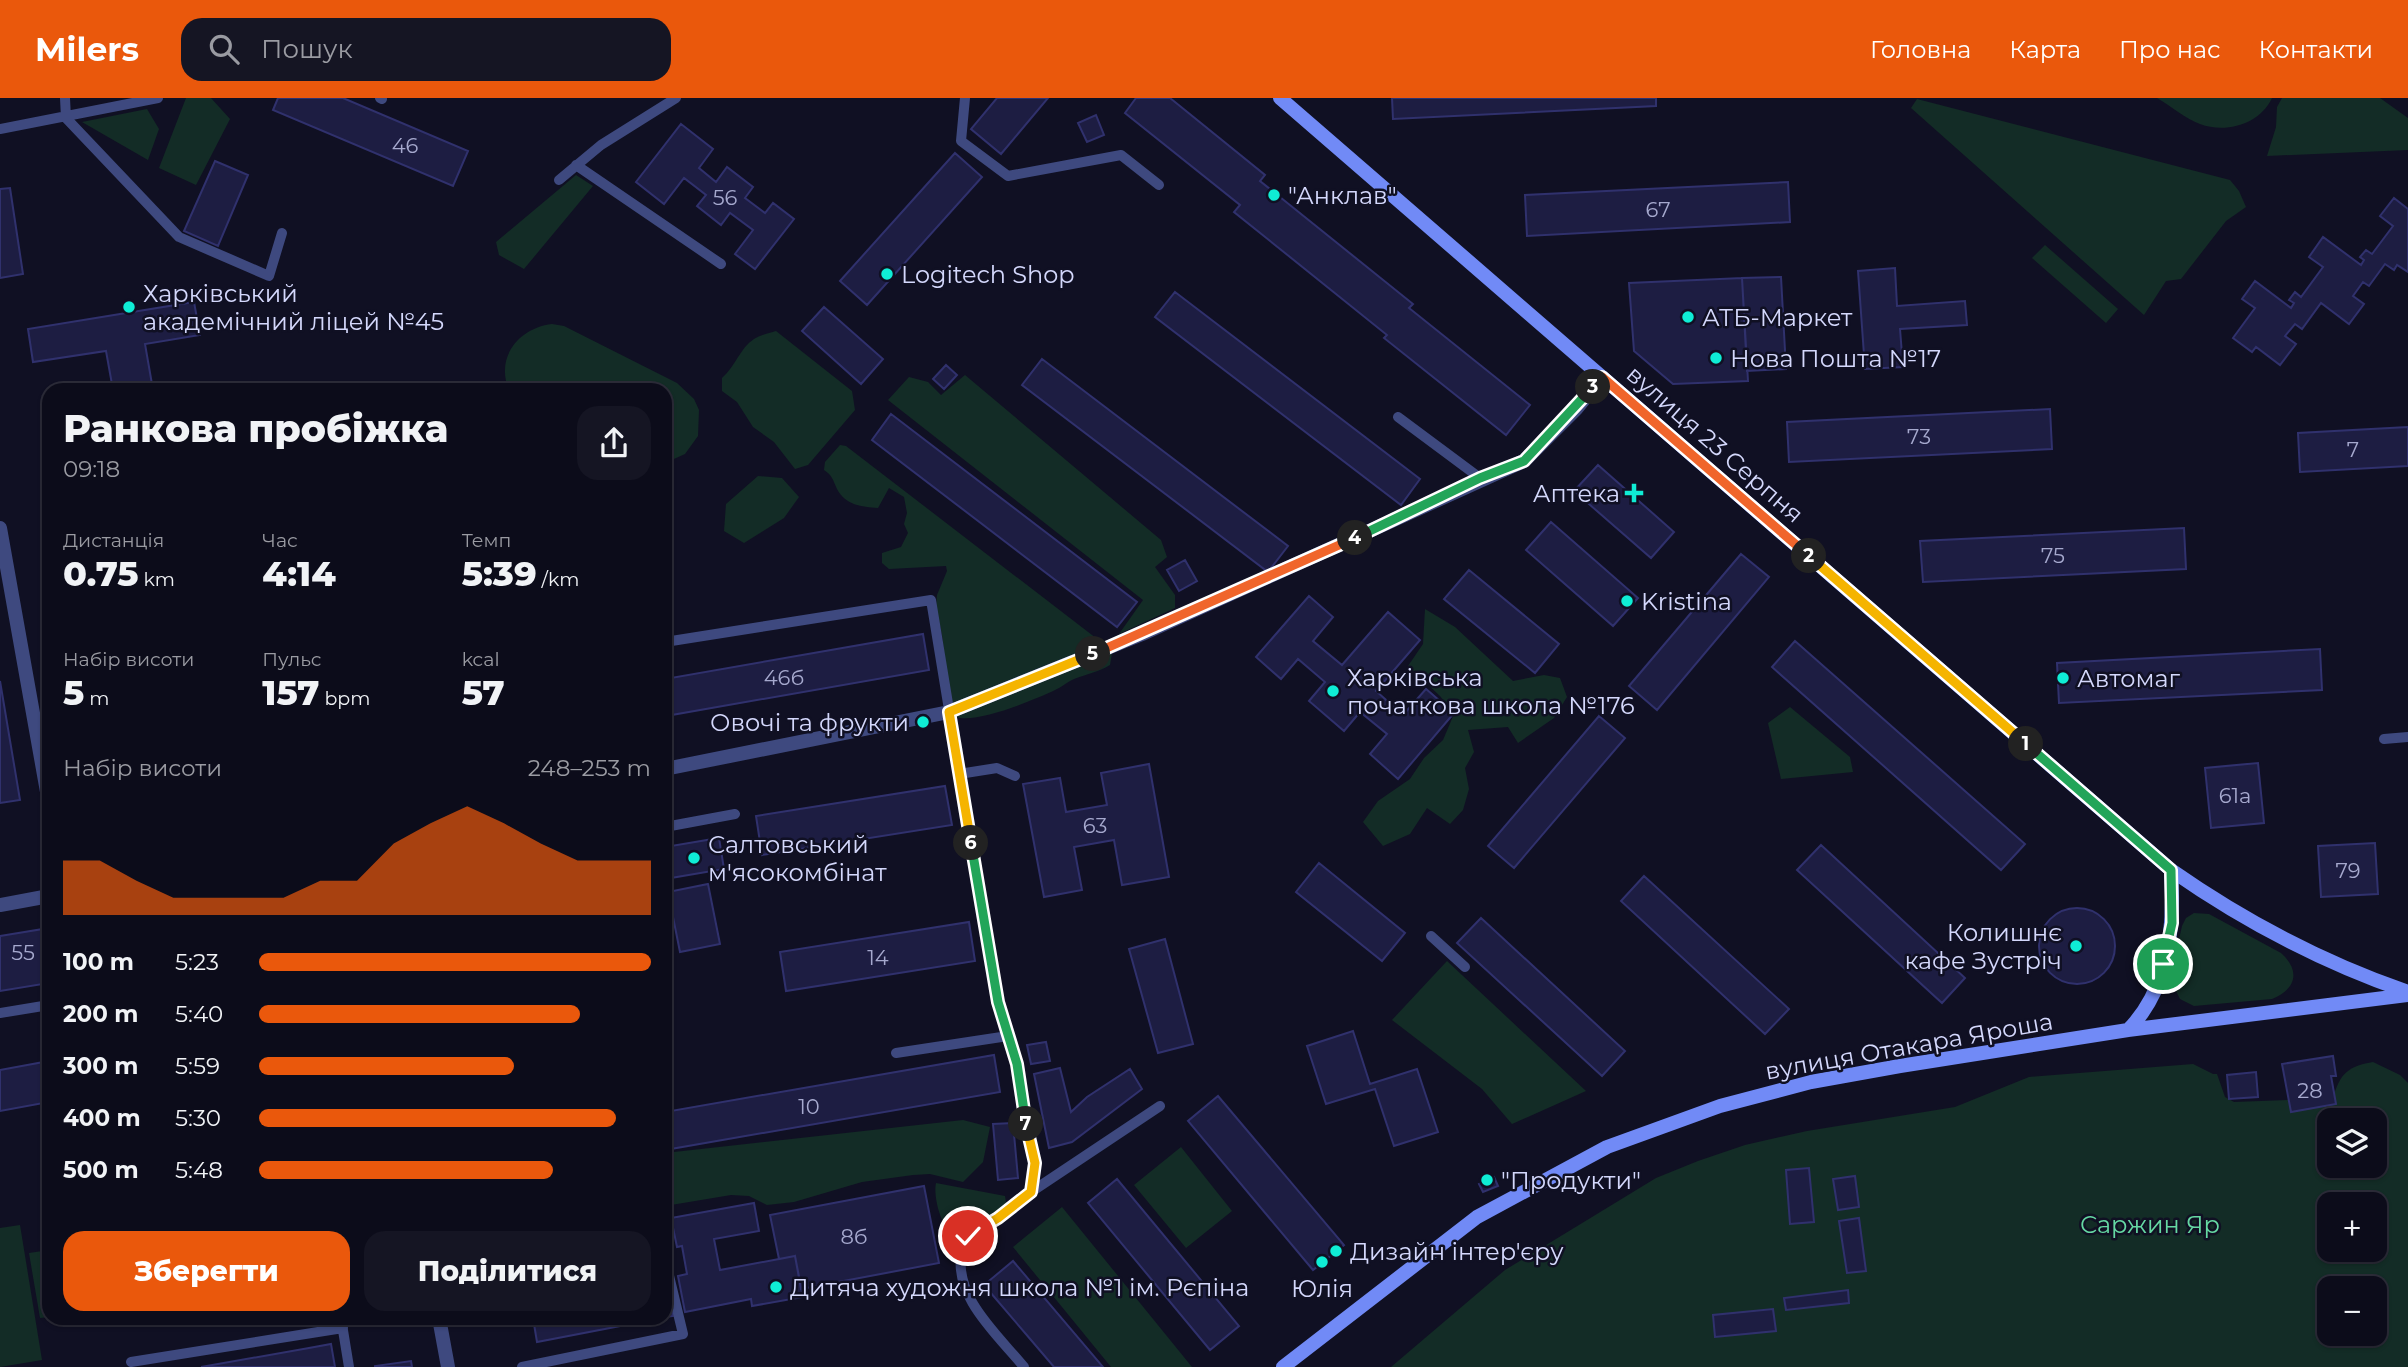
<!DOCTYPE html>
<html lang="uk">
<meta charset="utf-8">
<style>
body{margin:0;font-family:Montserrat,sans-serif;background:#151523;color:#f1f3f6;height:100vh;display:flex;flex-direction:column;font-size:26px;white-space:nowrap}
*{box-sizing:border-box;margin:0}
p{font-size:23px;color:#9a9ba2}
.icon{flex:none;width:38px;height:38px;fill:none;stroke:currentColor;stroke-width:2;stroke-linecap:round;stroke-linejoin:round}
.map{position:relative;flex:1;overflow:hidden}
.drawer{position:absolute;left:42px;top:285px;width:630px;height:942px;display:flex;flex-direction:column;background:#0c0c1a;border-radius:21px;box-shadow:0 2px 5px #0004,0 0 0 2px #2c2c39}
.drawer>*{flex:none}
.fabs{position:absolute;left:2317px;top:1010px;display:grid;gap:14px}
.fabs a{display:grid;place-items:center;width:70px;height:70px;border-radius:14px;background:#0c0c1a;box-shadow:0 2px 5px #0004,0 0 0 2px #2c2c39;font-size:35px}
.pin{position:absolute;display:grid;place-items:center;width:60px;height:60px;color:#fff;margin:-30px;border:4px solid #fff;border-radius:50%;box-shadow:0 2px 7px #0007}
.km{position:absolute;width:35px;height:35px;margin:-18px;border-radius:50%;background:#222;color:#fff;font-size:19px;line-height:35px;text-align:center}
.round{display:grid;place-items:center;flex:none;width:74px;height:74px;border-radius:21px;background:#151523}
.overview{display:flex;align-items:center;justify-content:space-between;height:119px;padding:0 21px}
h1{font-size:38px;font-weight:800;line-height:52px}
.metrics{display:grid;grid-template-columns:repeat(3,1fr);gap:10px;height:119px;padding:7px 21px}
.metrics div{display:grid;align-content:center}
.metrics b{font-size:35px;font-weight:800}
.metrics small{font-size:19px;font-weight:400}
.metrics p{font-size:19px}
.chart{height:196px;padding:14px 21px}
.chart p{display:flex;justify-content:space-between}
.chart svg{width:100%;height:126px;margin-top:7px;fill:#ea580c;opacity:.7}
.cta{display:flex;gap:14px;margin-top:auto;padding:14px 21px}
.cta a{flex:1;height:80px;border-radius:21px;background:#ea580c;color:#fff;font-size:28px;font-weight:800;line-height:80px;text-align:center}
.cta a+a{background:#151523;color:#f1f3f6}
ul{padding:0 21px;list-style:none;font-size:23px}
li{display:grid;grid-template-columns:112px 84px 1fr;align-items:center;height:52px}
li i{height:18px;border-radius:9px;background:#ea580c}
header{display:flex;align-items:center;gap:42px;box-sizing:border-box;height:98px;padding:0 35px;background:#ea580c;color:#fff}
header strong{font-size:33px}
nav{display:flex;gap:38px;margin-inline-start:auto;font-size:24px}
.search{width:490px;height:63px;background:#151523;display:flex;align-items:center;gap:18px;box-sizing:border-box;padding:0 24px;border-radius:21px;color:#9a9ba2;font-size:26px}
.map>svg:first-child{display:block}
</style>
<header>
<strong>Milers</strong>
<div class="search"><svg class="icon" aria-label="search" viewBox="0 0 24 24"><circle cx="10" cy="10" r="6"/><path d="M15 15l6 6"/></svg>Пошук</div>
<nav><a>Головна</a><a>Карта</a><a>Про нас</a><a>Контакти</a></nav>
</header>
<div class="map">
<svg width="2408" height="1269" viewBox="0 0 2408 1269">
<rect width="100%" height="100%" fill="#101023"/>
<!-- green -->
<path fill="#132c26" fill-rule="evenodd" d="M 186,0 L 211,0 L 230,21 L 196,87 L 159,70 Z
M 2157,0 L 2272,0 C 2260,26 2226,36 2200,26 C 2186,21 2171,8 2157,0 Z
M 2282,0 L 2380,0 L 2408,20 L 2408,52 L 2267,58 L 2276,29 L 2277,9 Z
M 1917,1 L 2230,82 L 2239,93 L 2246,109 L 2226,123 L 2181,181 L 2166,183 L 2144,217 L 1911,10 Z
M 147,11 L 159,31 L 148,62 L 82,24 Z
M 576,77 L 593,88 L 524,171 L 499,157 L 496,144 Z
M 2045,147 L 2118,211 L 2106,225 L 2032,160 Z
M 552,226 L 564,228 L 677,285 L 694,301 L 699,312 L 698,338 L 685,356 L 665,365 L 665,292 L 509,292 C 495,259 519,230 552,226 Z
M 776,233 L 852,293 L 855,312 L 808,367 L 795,371 L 774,344 L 753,329 L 737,304 L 722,293 L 722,280 C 735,269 740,250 754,241 C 760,237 769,235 776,233 Z
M 965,277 L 1161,442 L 1167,459 L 1155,469 L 1175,497 L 1175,510 L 1119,536 L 1143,502 L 888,302 L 909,279 L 928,284 L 941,297 Z
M 840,347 L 846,348 L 1105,547 L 1112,555 L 1110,567 C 1098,574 1087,576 1074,581 C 1067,584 1062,589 1055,592 C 1034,602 976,626 956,619 L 951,608 L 942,537 L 936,509 L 937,497 L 947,473 L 946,468 L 889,471 L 882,465 L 882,455 L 901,449 L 908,435 L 904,426 L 907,415 L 904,399 L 889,390 L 878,410 C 862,409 845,407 837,391 C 833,382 832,377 824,372 L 825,364 Z
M 758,378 L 782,380 L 799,399 L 784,420 L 744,445 L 724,433 L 726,406 Z
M 1425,511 L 1455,529 L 1513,583 L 1544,577 L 1560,580 L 1567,599 L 1554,620 L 1518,645 L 1508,629 L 1468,632 L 1474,654 L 1465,670 L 1469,691 L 1463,712 L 1450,726 L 1427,710 L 1410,736 L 1383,748 L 1363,724 L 1378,703 L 1410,681 L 1424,660 L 1443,642 L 1454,616 L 1440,598 L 1408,568 L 1423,546 Z
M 1790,609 L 1850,659 L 1853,674 L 1781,681 L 1768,625 Z
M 2194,815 L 2209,816 L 2281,855 C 2301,873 2296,891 2272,901 L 2194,908 L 2180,901 L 2170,881 L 2182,828 L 2186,820 Z
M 1447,863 L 1586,993 L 1512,1026 L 1482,991 L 1392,922 Z
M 2373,964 L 2400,977 L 2408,985 L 2408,1269 L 1391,1269 L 1505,1172 L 1656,1080 L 1698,1063 L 1745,1047 L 1807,1033 L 1955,1009 L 2029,979 L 2193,966 L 2213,976 L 2217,976 L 2225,999 L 2234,1004 L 2288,1002 L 2290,1009 L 2331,1007 C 2339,978 2344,969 2373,964 ZM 2329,1022 L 2375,1022 L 2375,1068 L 2329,1068 ZM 2329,1106 L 2375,1106 L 2375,1152 L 2329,1152 ZM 2329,1190 L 2375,1190 L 2375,1236 L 2329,1236 Z
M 963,1022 L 990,1029 L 983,1064 L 963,1084 L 930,1076 L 913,1077 L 862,1084 L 794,1104 L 767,1107 L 749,1098 L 731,1097 L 665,1108 L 665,1055 Z
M 1181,1049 L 1232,1113 L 1186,1150 L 1134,1087 Z
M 936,1085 L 1005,1098 L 1007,1111 L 954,1137 C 941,1131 933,1098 936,1085 Z
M 1062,1109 L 1192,1269 L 1111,1269 L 1013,1149 Z
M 20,1127 L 42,1262 L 0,1269 L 0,1130 Z
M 49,1152 L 49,1219 L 40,1220 L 29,1155 Z"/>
<!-- building -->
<path fill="#1d1d42" stroke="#30316d" stroke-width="2" d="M 278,0 L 343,0 L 468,53 L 453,88 L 273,12 Z
M 997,0 L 1048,0 L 1001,56 L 971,31 Z
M 1136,0 L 1170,0 L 1265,77 L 1260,83 L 1413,206 L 1409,210 L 1530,307 L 1506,337 L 1384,240 L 1387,237 L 1234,114 L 1240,107 L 1125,15 Z
M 1392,0 L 1656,0 L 1656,8 L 1393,21 Z
M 1096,17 L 1104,37 L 1087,44 L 1078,25 Z
M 681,26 L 713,51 L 699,70 L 716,84 L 727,69 L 753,89 L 745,100 L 765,115 L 773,105 L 794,121 L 755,171 L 735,156 L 753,132 L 730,115 L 721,127 L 697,108 L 706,97 L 684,80 L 664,106 L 636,84 Z
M 955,55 L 982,79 L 867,207 L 840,183 Z
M 215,63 L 248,77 L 218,148 L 184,133 Z
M 1788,84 L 1790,124 L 1527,138 L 1525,97 Z
M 10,90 L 23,176 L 0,180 L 0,91 Z
M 2394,100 L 2408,111 L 2408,174 L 2397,167 L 2394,172 L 2385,166 L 2369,188 L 2363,184 L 2353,198 L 2364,206 L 2349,226 L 2321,205 L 2302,231 L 2295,226 L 2285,238 L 2296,246 L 2280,267 L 2256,249 L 2252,254 L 2233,240 L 2255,210 L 2242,201 L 2255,183 L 2291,210 L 2294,205 L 2289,202 L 2295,194 L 2301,199 L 2323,169 L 2309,159 L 2323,139 L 2361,167 L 2364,162 L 2360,159 L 2366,152 L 2372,156 L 2393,128 L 2380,118 Z
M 1895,170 L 1897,208 L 1965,203 L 1967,227 L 1900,231 L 1903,269 L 1865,271 L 1858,173 Z
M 1781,179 L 1786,271 L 1747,273 L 1742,180 Z
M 1742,180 L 1748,283 L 1673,286 L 1634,253 L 1629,185 Z
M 1175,194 L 1420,381 L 1401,407 L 1155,219 Z
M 194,204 L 200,237 L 145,246 L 153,292 L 113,292 L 106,253 L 33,264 L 28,231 Z
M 824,209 L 883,261 L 861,286 L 802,233 Z
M 1042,261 L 1288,448 L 1268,474 L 1022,287 Z
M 946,267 L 957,277 L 944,291 L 933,281 Z
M 2050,311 L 2052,351 L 1789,364 L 1787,324 Z
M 891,316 L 1137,504 L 1117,529 L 872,342 Z
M 2408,329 L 2408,368 L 2300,374 L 2298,335 Z
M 1598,367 L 1674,434 L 1651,460 L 1574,393 Z
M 1551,424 L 1638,500 L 1613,528 L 1526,452 Z
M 2184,430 L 2186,471 L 1923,484 L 1920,443 Z
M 1741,456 L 1769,479 L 1657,612 L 1629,588 Z
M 1185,462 L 1197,483 L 1179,493 L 1167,472 Z
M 1469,472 L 1559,546 L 1535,575 L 1444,501 Z
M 1309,498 L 1333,519 L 1313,543 L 1342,567 L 1388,514 L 1420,542 L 1376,593 L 1403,617 L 1426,591 L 1454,615 L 1398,681 L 1370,656 L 1387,636 L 1360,614 L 1344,633 L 1309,603 L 1325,584 L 1298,561 L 1281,581 L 1256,559 Z
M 923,536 L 929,572 L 666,618 L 665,581 Z
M 1795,543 L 2025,746 L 2001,772 L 1772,569 Z
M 2320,551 L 2322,592 L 2059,605 L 2057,565 Z
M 0,583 L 20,702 L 0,705 Z
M 1599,618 L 1625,640 L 1514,770 L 1488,748 Z
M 2258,665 L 2264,725 L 2211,730 L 2205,670 Z
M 1149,666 L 1169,779 L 1122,787 L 1114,742 L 1074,749 L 1082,792 L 1044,799 L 1023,686 L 1060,680 L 1066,714 L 1107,707 L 1101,675 Z
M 945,688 L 952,727 L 762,757 L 756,718 Z
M 719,740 L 724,771 L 665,781 L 665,749 Z
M 2375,745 L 2378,796 L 2321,799 L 2318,748 Z
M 1821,747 L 1965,880 L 1942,905 L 1797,772 Z
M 1319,765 L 1405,835 L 1382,863 L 1296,794 Z
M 1644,778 L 1789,911 L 1765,936 L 1621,803 Z
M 708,786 L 720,846 L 680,854 L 668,794 Z
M2039 848a38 38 0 1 1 76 0a38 38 0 1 1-76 0Z
M 1481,820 L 1625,953 L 1602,978 L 1457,845 Z
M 969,824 L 975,863 L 786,893 L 780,854 Z
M 43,831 L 49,885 L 0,893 L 0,838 Z
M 1165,841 L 1193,946 L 1158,955 L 1129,851 Z
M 1353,933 L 1370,986 L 1417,971 L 1438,1034 L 1394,1048 L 1375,991 L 1326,1006 L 1307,948 Z
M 1046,944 L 1050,963 L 1031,966 L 1027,947 Z
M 994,957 L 1000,994 L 665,1052 L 665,1014 Z
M 2333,958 L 2336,978 L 2331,978 L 2336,1006 L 2291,1014 L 2282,966 Z
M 49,963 L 49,1004 L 0,1013 L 0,972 Z
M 1060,970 L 1071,1014 L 1087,999 L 1130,971 L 1142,991 L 1072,1044 L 1049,1050 L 1034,976 Z
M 2256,974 L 2258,999 L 2229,1001 L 2227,977 Z
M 1218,998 L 1344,1147 L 1313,1172 L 1188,1023 Z
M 1013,1025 L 1018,1080 L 998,1082 L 993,1026 Z
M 1809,1070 L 1814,1124 L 1790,1126 L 1786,1072 Z
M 1855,1078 L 1859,1109 L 1838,1112 L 1833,1081 Z
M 1494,1079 L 1498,1088 L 1483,1094 L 1479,1086 Z
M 1117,1081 L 1239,1228 L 1210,1252 L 1088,1105 Z
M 924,1088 L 939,1165 L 801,1191 L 795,1158 L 779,1161 L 770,1117 Z
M 754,1105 L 759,1133 L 714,1141 L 720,1172 L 795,1158 L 803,1199 L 752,1208 L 751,1201 L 685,1214 L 678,1178 L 687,1176 L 682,1148 L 677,1149 L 671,1120 Z
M 1859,1120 L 1866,1173 L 1847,1175 L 1839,1123 Z
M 1013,1163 L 1103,1269 L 1054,1269 L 1031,1242 L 984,1187 Z
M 665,1181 L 673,1218 L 665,1219 Z
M 1848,1192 L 1849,1205 L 1786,1212 L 1784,1200 Z
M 1773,1211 L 1776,1233 L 1715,1239 L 1713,1217 Z
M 533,1220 L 662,1220 L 537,1244 Z
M 331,1246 L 335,1269 L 201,1269 L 309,1250 Z
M 411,1263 L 412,1269 L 375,1269 L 375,1268 Z"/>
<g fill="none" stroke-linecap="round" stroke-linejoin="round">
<!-- lane -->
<path stroke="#3e497f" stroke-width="10" d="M 65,0 L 66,20 L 179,139 L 269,178 L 282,135
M 380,0 L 382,1
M 965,0 L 961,43 L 1008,78 L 1121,57 L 1159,87
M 0,31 L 158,0
M 576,67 L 721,166
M 559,82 L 601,47 L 676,0
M 1398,319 L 1480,380
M 665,544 L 931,502 L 997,904 L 1017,966 L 1035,1065 L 1031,1094 C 1012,1114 985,1122 969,1138 C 965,1142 963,1148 962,1153 C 952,1198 998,1237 1024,1269
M 2384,641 L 2408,639
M 959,676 L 997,670 L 1015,678
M 665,729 L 735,716
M 1431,838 L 1465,869
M 0,915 L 49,907
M 896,955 L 1008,938
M 1031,1094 L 1160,1008
M 341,1220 L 349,1269
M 131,1264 L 343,1230
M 522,1269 L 683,1236 L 665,1161"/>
<!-- street -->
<path stroke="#3e497f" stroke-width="14" d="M 0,430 L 49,705
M 665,671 L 949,614 L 1142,536 L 1524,363 L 1576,311 L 1602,279
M 0,807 L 49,798
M 439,1220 L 448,1269"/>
<!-- secondary -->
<path stroke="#718af6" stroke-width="14" d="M 1280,0 L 2171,772 C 2244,823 2324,865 2408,894
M 2128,932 C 2169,891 2175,828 2171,772
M 1283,1269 L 1477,1119 L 1607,1049 L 1720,1008 L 1811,984 L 1900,968 L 2128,932 L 2408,897"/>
</g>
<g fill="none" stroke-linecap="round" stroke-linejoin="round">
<!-- split-1 casing -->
<g stroke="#fff" stroke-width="14">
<path id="split-1" d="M 2026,646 L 2171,772 L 2172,825 L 2163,866"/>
</g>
<!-- split-2 casing -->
<g stroke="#fff" stroke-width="14">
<path id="split-2" d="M 1809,458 L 2026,646"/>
</g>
<!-- split-3 casing -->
<g stroke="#fff" stroke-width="14">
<path id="split-3" d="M 1593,289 L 1602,279 L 1809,458"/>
</g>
<!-- split-4 casing -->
<g stroke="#fff" stroke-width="14">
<path id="split-4" d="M 1355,440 L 1480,380 L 1524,363 L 1593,289"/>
</g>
<!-- split-5 casing -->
<g stroke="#fff" stroke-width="14">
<path id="split-5" d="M 1093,556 L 1355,440"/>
</g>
<!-- split-6 casing -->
<g stroke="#fff" stroke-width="14">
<path id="split-6" d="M 971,745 L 949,614 L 1093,556"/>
</g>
<!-- split-7 casing -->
<g stroke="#fff" stroke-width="14">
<path id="split-7" d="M 971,745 L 998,904 L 1017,966 L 1026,1026"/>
</g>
<!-- split-8 casing -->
<g stroke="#fff" stroke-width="14">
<path id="split-8" d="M 968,1138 L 998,1120 L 1031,1094 L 1035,1065 L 1026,1026"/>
</g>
<!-- split-1 -->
<use href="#split-1" stroke="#22a559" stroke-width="9"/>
<!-- split-2 -->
<use href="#split-2" stroke="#f5b400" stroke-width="9"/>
<!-- split-3 -->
<use href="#split-3" stroke="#f0652b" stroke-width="9"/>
<!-- split-4 -->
<use href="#split-4" stroke="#22a559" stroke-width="9"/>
<!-- split-5 -->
<use href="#split-5" stroke="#f0652b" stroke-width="9"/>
<!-- split-6 -->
<use href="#split-6" stroke="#f5b400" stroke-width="9"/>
<!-- split-7 -->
<use href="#split-7" stroke="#22a559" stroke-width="9"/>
<!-- split-8 -->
<use href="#split-8" stroke="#f5b400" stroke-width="9"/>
</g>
<!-- markers -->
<g fill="#0fedd5" stroke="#101023" stroke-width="2.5">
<circle cx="1274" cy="97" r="7"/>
<circle cx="887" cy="176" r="7"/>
<circle cx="129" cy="209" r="7"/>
<circle cx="1688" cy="219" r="7"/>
<circle cx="1716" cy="260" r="7"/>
<path d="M1630.5 384.5h7v7h7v7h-7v7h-7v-7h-7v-7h7z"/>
<circle cx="1627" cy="503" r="7"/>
<circle cx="2063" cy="580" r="7"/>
<circle cx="1333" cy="593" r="7"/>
<circle cx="923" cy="624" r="7"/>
<circle cx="694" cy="760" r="7"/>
<circle cx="2076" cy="848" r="7"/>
<circle cx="1487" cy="1082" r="7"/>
<circle cx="1336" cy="1153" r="7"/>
<circle cx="1322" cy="1164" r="7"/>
<circle cx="776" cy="1189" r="7"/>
</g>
<g text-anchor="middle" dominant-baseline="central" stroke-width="5" stroke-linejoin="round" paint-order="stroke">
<!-- number labels -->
<g font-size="21" fill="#a6a9ce">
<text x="405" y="47">46</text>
<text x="725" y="99">56</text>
<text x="1658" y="111">67</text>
<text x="1919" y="338">73</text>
<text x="2353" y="351">7</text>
<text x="2053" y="457">75</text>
<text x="784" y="579">46б</text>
<text x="2235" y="697">61а</text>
<text x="1095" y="727">63</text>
<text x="2348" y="772">79</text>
<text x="23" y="854">55</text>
<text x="878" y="859">14</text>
<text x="2310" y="992">28</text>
<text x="809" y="1008">10</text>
<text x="854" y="1138">8б</text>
</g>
<!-- poi labels -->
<g font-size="24" fill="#d4d8fc" stroke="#101023" text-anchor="start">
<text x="1288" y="97">"Анклав"</text>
<text x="901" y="176">Logitech Shop</text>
<text x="143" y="195">Харківський<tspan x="143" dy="28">академічний ліцей №45</tspan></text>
<text x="1702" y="219">АТБ-Маркет</text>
<text x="1730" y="260">Нова Пошта №17</text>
<text x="1620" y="395" text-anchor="end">Аптека</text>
<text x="1641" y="503">Kristina</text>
<text x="1347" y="579">Харківська<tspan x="1347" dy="28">початкова школа №176</tspan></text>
<text x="2077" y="580">Автомаг</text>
<text x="909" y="624" text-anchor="end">Овочі та фрукти</text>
<text x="708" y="746">Салтовський<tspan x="708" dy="28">м'ясокомбінат</tspan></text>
<text x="2062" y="834" text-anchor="end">Колишнє<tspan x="2062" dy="28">кафе Зустріч</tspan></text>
<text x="1501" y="1082">"Продукти"</text>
<text x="1350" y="1153">Дизайн інтер'єру</text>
<text x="790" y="1189">Дитяча художня школа №1 ім. Рєпіна</text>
<text x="1322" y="1190" text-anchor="middle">Юлія</text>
</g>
<!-- street labels -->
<g font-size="24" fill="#d4d8fc" stroke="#101023">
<text transform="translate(1715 346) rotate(41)">вулиця 23 Серпня</text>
<text transform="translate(1909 948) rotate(-10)">вулиця Отакара Яроша</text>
</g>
<!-- park labels -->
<g font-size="24" fill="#65d8a3" stroke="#101023">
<text x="2150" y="1126">Саржин Яр</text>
</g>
</g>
</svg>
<div class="fabs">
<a><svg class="icon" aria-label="layers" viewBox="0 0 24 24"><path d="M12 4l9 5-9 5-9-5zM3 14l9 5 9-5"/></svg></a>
<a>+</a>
<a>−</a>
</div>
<div class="pin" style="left:2163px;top:866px;background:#1e9e55"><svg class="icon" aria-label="arrive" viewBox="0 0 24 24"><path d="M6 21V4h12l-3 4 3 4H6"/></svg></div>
<div class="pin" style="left:968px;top:1138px;background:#d93025"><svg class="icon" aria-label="check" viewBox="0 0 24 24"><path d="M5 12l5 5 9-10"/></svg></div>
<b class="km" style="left:2026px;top:646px">1</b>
<b class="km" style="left:1809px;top:458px">2</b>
<b class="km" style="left:1593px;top:289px">3</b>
<b class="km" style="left:1355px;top:440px">4</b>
<b class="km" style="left:1093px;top:556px">5</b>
<b class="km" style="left:971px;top:745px">6</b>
<b class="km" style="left:1026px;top:1026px">7</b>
<section class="drawer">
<div class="overview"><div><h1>Ранкова пробіжка</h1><p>09:18</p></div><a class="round"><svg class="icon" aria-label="share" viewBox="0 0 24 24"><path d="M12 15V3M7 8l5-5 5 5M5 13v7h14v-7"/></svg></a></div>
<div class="metrics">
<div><p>Дистанція</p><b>0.75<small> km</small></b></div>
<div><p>Час</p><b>4:14</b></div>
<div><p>Темп</p><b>5:39<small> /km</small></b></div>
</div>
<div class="metrics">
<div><p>Набір висоти</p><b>5<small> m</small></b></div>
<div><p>Пульс</p><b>157<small> bpm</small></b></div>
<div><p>kcal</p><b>57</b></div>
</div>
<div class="chart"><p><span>Набір висоти</span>248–253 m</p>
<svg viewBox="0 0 160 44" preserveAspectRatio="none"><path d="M0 44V25L10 25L20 32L30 38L40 38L50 38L60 38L70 32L80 32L90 19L100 12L110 6L120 12L130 19L140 25L150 25L160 25V44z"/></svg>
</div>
<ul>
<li><b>100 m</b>5:23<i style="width:100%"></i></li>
<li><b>200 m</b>5:40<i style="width:82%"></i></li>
<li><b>300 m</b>5:59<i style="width:65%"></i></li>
<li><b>400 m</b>5:30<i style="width:91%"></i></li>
<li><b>500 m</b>5:48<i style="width:75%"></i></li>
</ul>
<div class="cta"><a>Зберегти</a><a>Поділитися</a></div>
</section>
</div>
